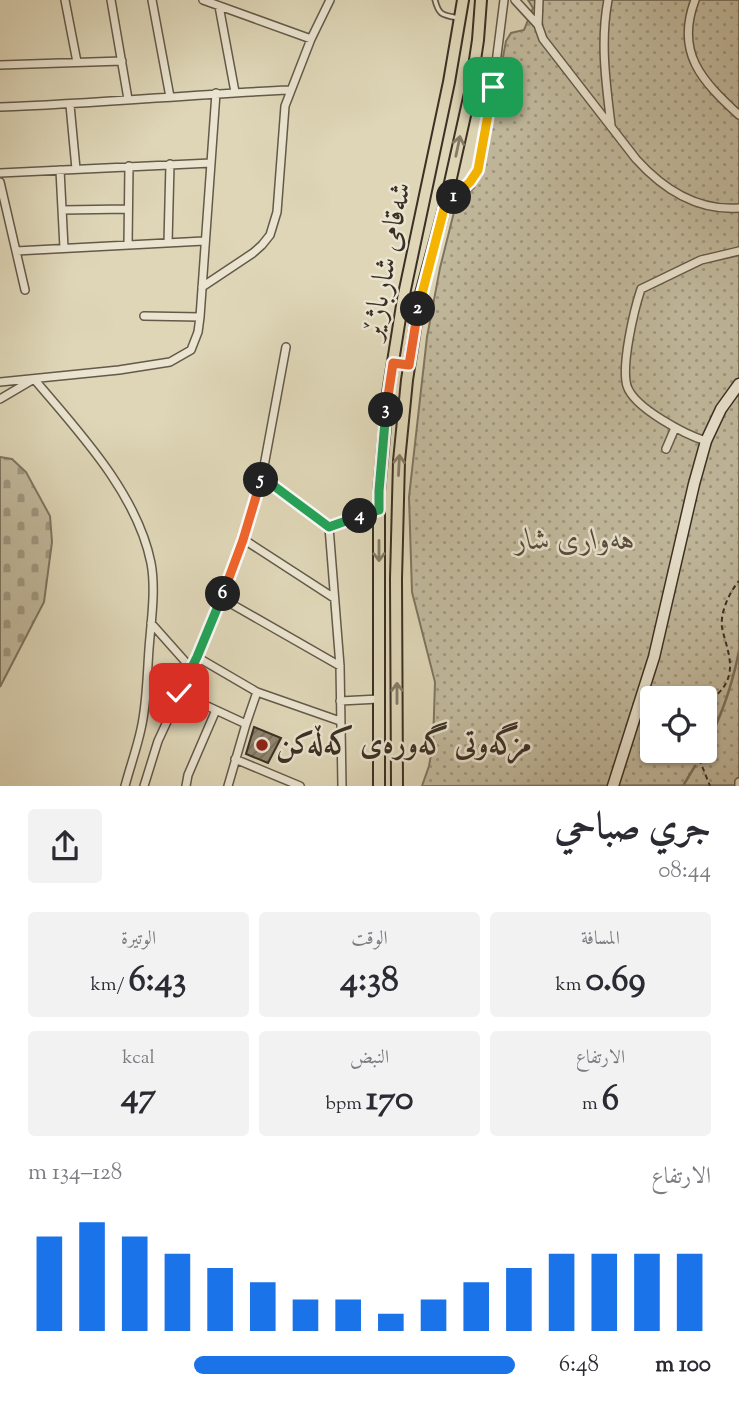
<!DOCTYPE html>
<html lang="ar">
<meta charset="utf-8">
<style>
body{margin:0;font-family:"Sorts Mill Goudy",Amiri,serif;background:#f2f2f3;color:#2b2b33;direction:rtl;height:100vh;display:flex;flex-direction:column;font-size:26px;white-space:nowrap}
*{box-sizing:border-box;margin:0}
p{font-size:23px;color:#7c7c81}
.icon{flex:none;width:38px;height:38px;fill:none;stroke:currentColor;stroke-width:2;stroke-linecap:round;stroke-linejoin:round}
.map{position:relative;height:786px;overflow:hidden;direction:ltr}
.sheet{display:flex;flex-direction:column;background:#fff;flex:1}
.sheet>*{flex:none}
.controls{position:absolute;left:640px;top:686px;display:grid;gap:14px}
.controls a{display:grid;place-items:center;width:77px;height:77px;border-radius:7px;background:#fff;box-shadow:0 2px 5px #0004;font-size:35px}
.pin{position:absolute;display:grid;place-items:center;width:60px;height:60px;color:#fff;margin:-30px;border-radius:14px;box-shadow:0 4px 10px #0006}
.km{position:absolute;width:35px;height:35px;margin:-18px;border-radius:50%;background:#222;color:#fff;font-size:19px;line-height:35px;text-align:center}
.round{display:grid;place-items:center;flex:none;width:74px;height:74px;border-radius:7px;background:#f2f2f3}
.head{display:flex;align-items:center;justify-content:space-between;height:119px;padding:0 28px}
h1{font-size:38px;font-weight:700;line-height:52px}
.stats{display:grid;grid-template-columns:repeat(3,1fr);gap:10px;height:119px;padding:7px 28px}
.stats div{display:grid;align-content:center;border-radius:7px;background:#f2f2f3;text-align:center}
.stats b{font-size:35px;font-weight:700}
.stats small{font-size:19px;font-weight:400}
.stats p{font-size:19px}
.chart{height:196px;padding:14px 28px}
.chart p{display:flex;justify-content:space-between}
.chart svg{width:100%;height:126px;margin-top:7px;stroke:#1a73e8;stroke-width:6}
ul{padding:0 28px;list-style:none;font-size:23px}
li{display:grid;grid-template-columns:112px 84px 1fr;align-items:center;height:52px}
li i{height:18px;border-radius:9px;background:#1a73e8}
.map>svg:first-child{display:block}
</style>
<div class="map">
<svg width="739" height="786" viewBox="0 0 739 786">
<defs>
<pattern id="grass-dots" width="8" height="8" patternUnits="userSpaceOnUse" patternTransform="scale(1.75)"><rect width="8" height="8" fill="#c2ba9e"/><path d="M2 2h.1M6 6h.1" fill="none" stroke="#9f9881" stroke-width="1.8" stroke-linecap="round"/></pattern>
<pattern id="cemetery-stones" width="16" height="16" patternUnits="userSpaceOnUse" patternTransform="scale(1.75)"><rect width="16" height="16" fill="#c2ba9e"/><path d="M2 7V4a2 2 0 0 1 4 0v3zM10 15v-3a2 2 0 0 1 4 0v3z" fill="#9f9881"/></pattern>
<pattern id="building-hatch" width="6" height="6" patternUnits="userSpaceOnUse" patternTransform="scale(1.75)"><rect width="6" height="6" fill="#908670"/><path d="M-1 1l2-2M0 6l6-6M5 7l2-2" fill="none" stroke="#776e5c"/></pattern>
</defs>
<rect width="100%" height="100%" fill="#ded6b7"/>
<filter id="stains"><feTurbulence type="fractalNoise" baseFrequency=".00286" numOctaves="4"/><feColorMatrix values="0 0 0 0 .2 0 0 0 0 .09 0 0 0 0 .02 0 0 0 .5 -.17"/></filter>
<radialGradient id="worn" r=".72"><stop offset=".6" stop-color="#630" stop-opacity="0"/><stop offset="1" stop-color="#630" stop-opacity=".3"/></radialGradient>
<!-- grass -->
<path fill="url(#grass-dots)" stroke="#7e7561" stroke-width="2" fill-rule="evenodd" d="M 528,0 L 739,0 L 739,785 L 422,786 L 429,766 L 433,744 L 435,682 L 412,592 L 409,497 L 427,337 L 440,268 L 456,204 L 474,188 L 481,174 L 506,41 L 511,33 L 524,30 L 533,8 ZM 653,698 L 705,698 L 705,751 L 653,751 Z"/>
<!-- cemetery -->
<path fill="url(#cemetery-stones)" stroke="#7e7561" stroke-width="2" d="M 0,457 L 12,459 L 26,472 L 50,516 L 52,542 L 44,602 L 0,687 Z"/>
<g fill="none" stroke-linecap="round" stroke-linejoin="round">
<!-- stream -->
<path stroke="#7c725e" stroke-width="2.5" d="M 705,747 C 722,716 732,686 739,651
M 701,755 L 703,751
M 683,786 L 695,766"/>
</g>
<!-- building -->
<path fill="url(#building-hatch)" stroke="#3b3024" stroke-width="2" d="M 254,727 L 281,738 L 268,763 L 246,754 Z"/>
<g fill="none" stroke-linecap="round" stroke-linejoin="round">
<!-- lane casing -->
<g stroke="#645a49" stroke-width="7">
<path id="lane" d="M 435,0 C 439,16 443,15 459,18"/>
</g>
<!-- street casing -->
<g stroke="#645a49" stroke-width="10">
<path id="street" d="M 65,0 L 77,62
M 111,0 L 128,99
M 152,0 L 170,97
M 203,0 L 311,39
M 515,0 L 538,25
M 539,0 L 538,25 L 543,39 L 636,159 C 663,189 698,211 739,208
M 608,0 C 600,42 606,83 611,125
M 695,0 C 675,53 702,81 739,115
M 219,6 L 235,92
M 0,65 L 122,61
M 70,105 L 76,169
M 0,107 C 97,104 193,94 290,90
M 60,170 L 64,248
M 0,173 L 211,163
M 0,182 L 25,290
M 445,205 L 470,182 L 478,170 L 493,87 L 504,0
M 62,210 L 128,209
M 168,243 L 170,164
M 128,245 L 129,166
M 16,251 L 204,241
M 202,287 L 253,253 L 262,245 L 270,235 L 277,212 L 285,106 L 311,39 L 330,0
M 144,316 L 200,317
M 0,382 L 119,370 L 170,362 L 191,350 L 198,332 L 200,317 L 216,93
M 0,399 L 34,379 C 78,431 137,493 151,563 C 156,590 151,621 149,649 C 147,675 147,703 141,729 C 137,748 130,767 125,786
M 706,441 C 686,435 634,408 627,386 C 621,365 634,310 641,289 L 701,260 L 739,251
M 666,449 L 675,428
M 262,477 L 329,527 L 340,666 L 342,786
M 243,539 L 334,598
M 221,598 L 340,666
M 151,623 L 191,668
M 197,657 L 257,692 L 340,721
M 179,693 L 246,724
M 340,701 L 379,699
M 235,759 L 300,786
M 144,786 L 158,741 L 197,657 L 221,598 L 243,539 L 262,477 L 286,347
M 186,786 L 188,775 L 216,710
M 228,786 L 246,724 L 257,692
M 739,786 L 739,782"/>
</g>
<!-- secondary casing -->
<g stroke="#3b3024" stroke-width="13">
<path id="secondary" d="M 613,786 L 654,657 L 694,484 L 706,441 L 721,409 L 739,384"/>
</g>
<!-- primary casing -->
<g stroke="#3b3024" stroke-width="14">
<path id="primary" d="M 379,786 L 379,491 L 388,393 L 403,299 L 449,82 L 463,0
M 397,786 L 396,579 L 399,461 L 407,380 L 420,297 L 445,205 L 470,93 L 478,40 L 481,0"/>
</g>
<!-- path -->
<path stroke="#3b3024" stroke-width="2" stroke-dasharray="5 3.5" stroke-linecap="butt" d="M 337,524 L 368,513
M 705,705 C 713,698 723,691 727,681 C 735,663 725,644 722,627 C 720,612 730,591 739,581
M 696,751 L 710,786"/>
<!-- lane -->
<use href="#lane" stroke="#eae4d0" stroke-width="3.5"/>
<!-- street -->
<use href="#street" stroke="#eae4d0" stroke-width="7"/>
<!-- secondary -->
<use href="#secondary" stroke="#eae4d0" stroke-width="10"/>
<!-- primary -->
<use href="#primary" stroke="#ded6b7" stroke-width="10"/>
</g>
<!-- one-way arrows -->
<defs><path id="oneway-shaft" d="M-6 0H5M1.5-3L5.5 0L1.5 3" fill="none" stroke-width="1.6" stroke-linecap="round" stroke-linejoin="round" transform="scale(1.75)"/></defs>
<g stroke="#847b66">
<use href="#oneway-shaft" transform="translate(458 146) rotate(-78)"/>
<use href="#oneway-shaft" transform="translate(399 465) rotate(-87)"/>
<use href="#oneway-shaft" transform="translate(379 551) rotate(90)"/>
<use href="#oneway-shaft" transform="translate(397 693) rotate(-90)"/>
</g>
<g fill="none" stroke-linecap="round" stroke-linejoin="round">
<!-- split-1 casing -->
<g stroke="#fff" stroke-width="14">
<path id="split-1" d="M 454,197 L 470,182 L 478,170 L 493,87"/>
</g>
<!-- split-2 casing -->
<g stroke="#fff" stroke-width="14">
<path id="split-2" d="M 418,309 L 445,205 L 454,197"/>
</g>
<!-- split-3 casing -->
<g stroke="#fff" stroke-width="14">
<path id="split-3" d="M 386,410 L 393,363 L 409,365 L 418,309"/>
</g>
<!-- split-4 casing -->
<g stroke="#fff" stroke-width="14">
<path id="split-4" d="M 360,516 L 379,510 L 379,491 L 386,410"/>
</g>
<!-- split-5 casing -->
<g stroke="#fff" stroke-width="14">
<path id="split-5" d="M 261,480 L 262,477 L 329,527 L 360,516"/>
</g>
<!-- split-6 casing -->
<g stroke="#fff" stroke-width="14">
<path id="split-6" d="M 223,594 L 243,540 L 261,480"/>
</g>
<!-- split-7 casing -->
<g stroke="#fff" stroke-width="14">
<path id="split-7" d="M 179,693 L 197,657 L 223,594"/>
</g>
<!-- split-1 -->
<use href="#split-1" stroke="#f5b400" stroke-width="9"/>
<!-- split-2 -->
<use href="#split-2" stroke="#f5b400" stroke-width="9"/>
<!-- split-3 -->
<use href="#split-3" stroke="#f0652b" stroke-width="9"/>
<!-- split-4 -->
<use href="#split-4" stroke="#22a559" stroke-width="9"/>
<!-- split-5 -->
<use href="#split-5" stroke="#22a559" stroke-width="9"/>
<!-- split-6 -->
<use href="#split-6" stroke="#f0652b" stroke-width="9"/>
<!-- split-7 -->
<use href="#split-7" stroke="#22a559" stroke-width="9"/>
</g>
<!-- markers -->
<circle fill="#8f2418" stroke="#eae4d0" stroke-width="2.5" cx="262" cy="745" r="7"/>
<g text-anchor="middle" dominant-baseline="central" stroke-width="5" stroke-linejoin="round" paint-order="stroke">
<!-- street labels -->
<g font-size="30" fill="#3b3024" stroke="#eae4d0">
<text transform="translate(388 261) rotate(-79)">شەقامی شارباژێر</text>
</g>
<!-- park labels -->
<g font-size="30" font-style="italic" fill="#564c3c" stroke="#eae4d0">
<text x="575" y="541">هەواری شار</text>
</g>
<!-- poi labels -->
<g font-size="30" font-weight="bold" fill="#3b3024" stroke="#eae4d0" text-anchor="start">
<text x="276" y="745">مزگەوتی گەورەی کەڵەکن</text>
</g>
</g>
<rect width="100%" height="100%" filter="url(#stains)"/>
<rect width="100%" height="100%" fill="url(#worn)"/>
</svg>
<div class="controls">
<a><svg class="icon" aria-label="locate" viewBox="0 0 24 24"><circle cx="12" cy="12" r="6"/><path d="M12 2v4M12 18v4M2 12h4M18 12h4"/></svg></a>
</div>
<div class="pin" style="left:493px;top:87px;background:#1e9e55"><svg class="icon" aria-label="arrive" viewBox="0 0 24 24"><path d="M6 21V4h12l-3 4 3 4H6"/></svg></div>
<div class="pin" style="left:179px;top:693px;background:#d93025"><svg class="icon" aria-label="check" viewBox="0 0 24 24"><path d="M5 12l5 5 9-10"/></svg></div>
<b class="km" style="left:454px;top:197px">1</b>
<b class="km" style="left:418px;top:309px">2</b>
<b class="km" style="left:386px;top:410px">3</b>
<b class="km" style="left:360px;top:516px">4</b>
<b class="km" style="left:261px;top:480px">5</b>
<b class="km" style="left:223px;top:594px">6</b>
</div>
<section class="sheet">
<div class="head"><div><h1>جري صباحي</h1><p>08:44</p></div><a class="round"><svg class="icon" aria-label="share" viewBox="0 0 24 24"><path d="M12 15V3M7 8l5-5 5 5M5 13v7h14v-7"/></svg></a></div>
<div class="stats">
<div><p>المسافة</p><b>0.69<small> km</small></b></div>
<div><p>الوقت</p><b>4:38</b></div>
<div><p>الوتيرة</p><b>6:43<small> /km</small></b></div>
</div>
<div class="stats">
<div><p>الارتفاع</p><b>6<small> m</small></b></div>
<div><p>النبض</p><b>170<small> bpm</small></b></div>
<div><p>kcal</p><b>47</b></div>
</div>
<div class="chart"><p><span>الارتفاع</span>128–134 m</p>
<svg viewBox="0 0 160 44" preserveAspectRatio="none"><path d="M5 44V11M15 44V6M25 44V11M35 44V17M45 44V22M55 44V27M65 44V33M75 44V33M85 44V38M95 44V33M105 44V27M115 44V22M125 44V17M135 44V17M145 44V17M155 44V17"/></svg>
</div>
<ul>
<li><b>100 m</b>6:48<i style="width:66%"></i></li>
</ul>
</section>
